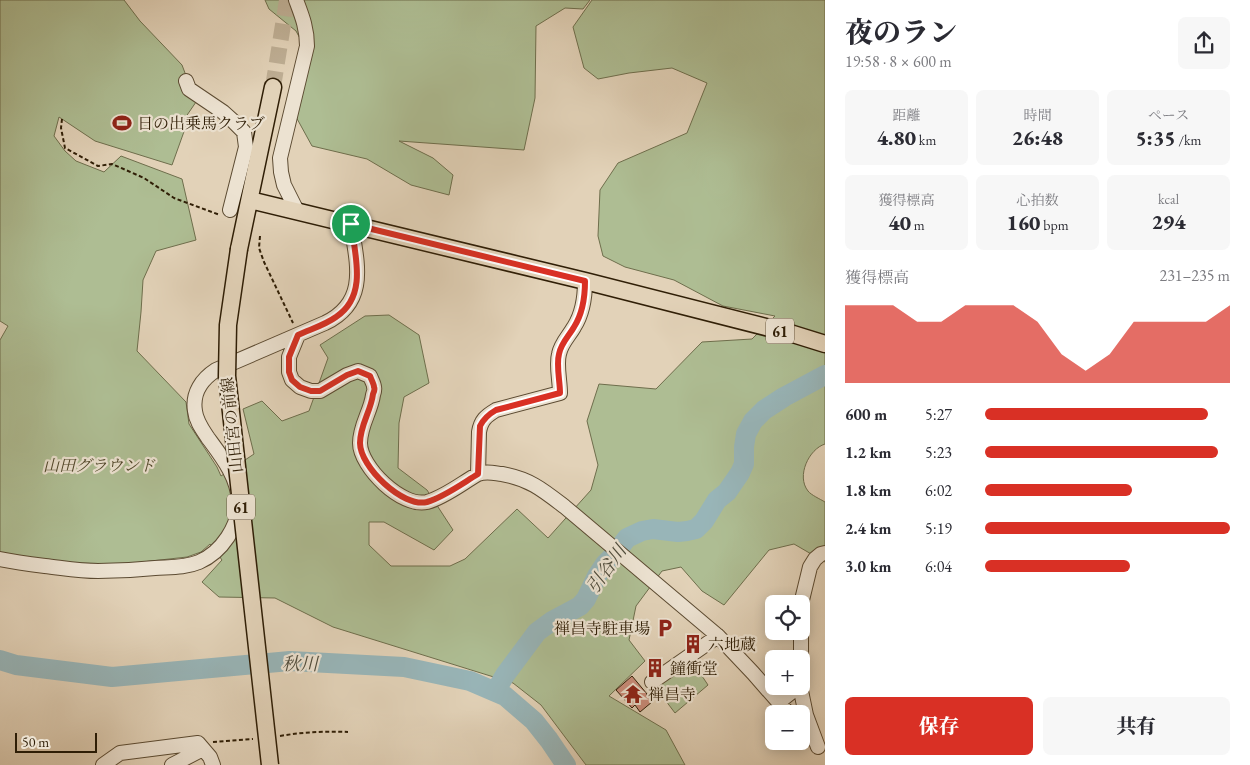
<!DOCTYPE html>
<html lang="ja">
<meta charset="utf-8">
<style>
body{margin:0;font-family:"EB Garamond","Noto Serif JP",serif;background:#f7f7f7;color:#2b2b33;height:100vh;display:flex;flex-direction:column;font-size:19px;white-space:nowrap}
*{box-sizing:border-box;margin:0}
p{font-size:16px;color:#7c7c81}
.icon{flex:none;width:28px;height:28px;fill:none;stroke:currentColor;stroke-width:2;stroke-linecap:round;stroke-linejoin:round}
.map{position:relative;flex:1;overflow:hidden}
.side{display:flex;flex-direction:column;background:#fff;width:425px}
.side>*{flex:none}
.tools{position:absolute;left:765px;top:595px;display:grid;gap:10px}
.tools a{display:grid;place-items:center;width:45px;height:45px;border-radius:8px;background:#fff;box-shadow:0 2px 12px #0003;font-size:25px}
.scale{position:absolute;left:15px;bottom:12px;width:82px;box-sizing:border-box;padding-left:5px;border:2px solid #2f1e06;border-top:0;font-size:14px;line-height:18px;white-space:nowrap;color:#2f1e06;-webkit-text-stroke:4px #ece2d1;paint-order:stroke}
.pin{position:absolute;display:grid;place-items:center;width:42px;height:42px;color:#fff;margin:-21px;border:2px solid #fff;border-radius:50%;box-shadow:0 1px 5px #0007}
.round{display:grid;place-items:center;flex:none;width:52px;height:52px;border-radius:8px;background:#f7f7f7}
.summary{display:flex;align-items:center;justify-content:space-between;height:85px;padding:0 20px}
h1{font-size:28px;font-weight:800;line-height:38px}
.stats{display:grid;grid-template-columns:repeat(3,1fr);gap:8px;height:85px;padding:5px 20px}
.stats div{display:grid;align-content:center;border-radius:8px;background:#f7f7f7;text-align:center}
.stats b{font-size:21px;font-weight:800}
.stats small{font-size:14px;font-weight:400}
.stats p{font-size:14px}
.chart{height:140px;padding:10px 20px}
.chart p{display:flex;justify-content:space-between}
.chart svg{width:100%;height:90px;margin-top:5px;fill:#d93025;opacity:.7}
.button{display:flex;gap:10px;margin-top:auto;padding:10px 20px}
.button a{flex:1;height:58px;border-radius:8px;background:#d93025;color:#fff;font-size:20px;font-weight:800;line-height:58px;text-align:center}
.button a+a{background:#f7f7f7;color:#2b2b33}
ul{padding:0 20px;list-style:none;font-size:16px}
li{display:grid;grid-template-columns:80px 60px 1fr;align-items:center;height:38px}
li i{height:12px;border-radius:6px;background:#d93025}
main{display:flex;flex:1;min-height:0}
.map>svg:first-child{display:block}
</style>
<main>
<div class="map">
<svg width="825" height="765" viewBox="0 0 825 765">
<rect width="100%" height="100%" fill="#e2d2b8"/>
<filter id="stains"><feTurbulence type="fractalNoise" baseFrequency=".004" numOctaves="4"/><feColorMatrix values="0 0 0 0 .2 0 0 0 0 .09 0 0 0 0 .02 0 0 0 .5 -.17"/></filter>
<radialGradient id="worn" r=".72"><stop offset=".6" stop-color="#630" stop-opacity="0"/><stop offset="1" stop-color="#630" stop-opacity=".3"/></radialGradient>
<!-- green -->
<path fill="#aebd93" stroke="#6e6e4c" d="M 0,0 L 124,0 L 140,21 L 182,65 L 196,102 L 181,124 L 186,126 L 172,165 L 95,141 L 59,117 L 54,136 L 65,151 L 76,161 L 104,172 L 121,156 L 182,179 L 196,240 L 156,251 L 143,280 L 141,312 L 137,351 L 186,402 L 189,424 L 217,467 L 221,476 L 254,454 L 243,409 L 262,401 L 282,421 L 309,411 L 328,358 L 320,345 L 365,316 L 389,315 L 419,335 L 429,383 L 404,397 L 399,423 L 398,468 L 427,490 L 453,530 L 434,550 L 384,522 L 369,522 L 369,545 L 391,566 L 450,566 L 465,559 L 517,509 L 548,538 L 591,490 L 598,465 L 587,421 L 599,384 L 656,389 L 702,342 L 752,339 L 775,316 L 723,306 L 674,280 L 625,267 L 603,256 L 598,236 L 600,190 L 618,163 L 687,133 L 707,83 L 672,68 L 629,73 L 598,79 L 584,68 L 573,27 L 592,0 L 825,0 L 825,444 C 809,449 796,476 808,491 C 811,495 820,499 825,502 L 825,562 L 794,544 L 769,550 L 724,605 L 702,591 L 681,567 L 662,571 L 636,606 L 629,640 L 645,661 L 609,696 L 666,730 L 685,765 L 586,765 L 541,705 L 513,683 L 333,627 L 275,598 L 219,597 L 202,582 L 222,560 L 210,544 L 201,552 L 187,557 L 124,564 L 77,563 L 7,555 L 0,553 L 0,340 L 8,326 L 0,321 Z
M 265,0 L 590,0 L 583,9 L 565,8 L 536,26 L 535,98 L 524,150 L 399,141 L 433,158 L 453,175 L 449,195 L 411,185 L 367,159 L 312,146 L 295,115 L 303,44 L 296,31 L 269,9 Z
M 690,658 L 708,685 L 675,713 L 653,684 Z"/>
<g fill="none" stroke-linecap="round" stroke-linejoin="round">
<!-- river -->
<path stroke="#98b5b8" stroke-width="20" d="M 0,660 L 16,665 L 112,677 L 290,661 L 404,667 L 470,681 L 505,696 L 534,721 L 549,740 L 566,765
M 495,692 L 505,675 L 537,632 L 552,621 L 580,606 L 586,599 L 597,576 L 605,564 L 614,555 L 627,538 L 642,531 L 653,529 L 678,532 L 687,531 L 696,529 L 704,521 L 717,500 L 727,492 L 740,473 L 744,464 L 744,447 L 746,434 L 753,421 L 764,410 L 784,397 L 825,375"/>
</g>
<!-- building -->
<path fill="#cc8e7c" stroke="#2f1e06" d="M 632,676 L 647,694 L 646,695 L 652,702 L 640,712 L 635,705 L 632,708 L 616,690 Z"/>
<g fill="none" stroke-linecap="round" stroke-linejoin="round">
<!-- major-tunnel -->
<path stroke="#beae94" stroke-width="16" stroke-dasharray="16 8" stroke-linecap="butt" d="M 273,87 L 287,0"/>
<!-- minor casing -->
<g stroke="#5c4b32" stroke-width="16">
<path id="minor" d="M 296,0 C 302,16 307,28 307,46 L 280,158 L 281,172 L 284,185 L 297,211
M 186,81 L 189,89 L 223,112 L 233,121 L 244,132 L 246,147 L 230,210
M 298,335 L 289,357 L 289,372 L 292,380 L 300,387 L 311,391 L 320,391 L 347,375 L 358,371 L 370,376 C 371,379 374,384 374,387 C 375,389 374,392 373,395 C 371,411 360,425 360,443 C 360,467 402,508 427,502 C 445,497 462,483 478,474 C 486,471 493,473 502,474 C 530,479 543,490 565,507 L 718,636 L 753,673 L 789,714
M 478,474 L 479,432 C 481,420 486,416 496,410 L 560,393 C 560,381 556,365 559,354 C 561,343 569,336 574,327 C 583,313 585,297 585,281
M 0,559 C 15,562 30,564 45,566 C 63,568 80,571 98,571 C 117,571 136,570 155,568 C 170,567 185,568 199,562 C 222,552 239,526 239,502 C 238,477 222,457 208,438 C 202,429 196,421 195,411 C 192,393 202,379 216,370 L 325,323 C 369,302 357,263 351,224
M 801,628 L 802,600 L 810,567 L 815,559 L 821,554 L 825,553
M 801,659 L 801,631
M 652,682 L 718,636
M 800,686 L 806,715 L 818,747
M 779,702 L 799,686
M 103,765 L 120,753 L 198,743 L 210,757 L 213,765
M 172,765 L 203,749"/>
</g>
<!-- major casing -->
<g stroke="#2f1e06" stroke-width="19">
<path id="major" d="M 250,200 L 585,281 L 793,334 L 825,344
M 239,249 L 273,87"/>
</g>
<!-- path -->
<path stroke="#2f1e06" stroke-width="2" stroke-dasharray="4 2.5" stroke-linecap="butt" d="M 62,119 L 61,128 L 65,148 L 98,166 L 112,164 L 144,178 L 174,198 L 220,215
M 260,236 L 259,248 L 264,262 L 293,323
M 280,736 C 303,732 325,731 348,732
M 213,742 L 253,739"/>
<!-- minor -->
<use href="#minor" stroke="#ece2d1" stroke-width="14"/>
<!-- major -->
<use href="#major" stroke="#e2d2b8" stroke-width="16"/>
<!-- major-bridge casing -->
<g stroke="#2f1e06" stroke-width="19" stroke-linecap="butt">
<path id="major-bridge" d="M 239,249 L 228,325 L 227,376 L 270,765"/>
</g>
<!-- major-bridge -->
<use href="#major-bridge" stroke="#e2d2b8" stroke-width="16"/>
</g>
<g fill="none" stroke-linecap="round" stroke-linejoin="round">
<!-- route casing -->
<g stroke="#fff" stroke-width="10">
<path id="route" d="M 351,224 L 585,281 C 585,297 583,313 574,327 C 569,336 561,343 559,354 C 556,365 560,381 560,393 L 496,410 C 489,414 484,418 480,426 L 478,474 C 463,483 444,497 427,502 C 403,508 360,467 360,443 C 360,425 371,411 373,394 C 374,392 375,389 374,387 C 374,384 371,379 370,376 L 358,371 L 347,375 L 320,391 L 311,391 L 300,387 L 292,380 L 289,372 L 289,357 L 298,335 C 311,329 325,325 336,317 C 368,296 355,255 351,224 Z"/>
</g>
<!-- route -->
<use href="#route" stroke="#d93025" stroke-width="6"/>
</g>
<!-- icons -->
<defs>
<g id="stadium-bare" transform="scale(1.5)"><path d="M0-5a6.5 5 0 1 0 0 10a6.5 5 0 1 0 0-10ZM-3.5-1.8h7v3.6h-7Z" fill="#8f2418" stroke="#ece2d1" stroke-width="2.5" paint-order="stroke"/></g>
<g id="parking-bare" transform="scale(1.5)"><path d="M-3.5-5.5H1a3.5 3.5 0 0 1 0 7H-1V5.5H-3.5ZM-1-3.4V-.6H.8a1.4 1.4 0 0 0 0-2.8Z" fill="#8f2418" stroke="#ece2d1" stroke-width="2.5" paint-order="stroke"/></g>
<g id="building-bare" transform="scale(1.5)"><path d="M-4-6H4V6H1V3H-1V6H-4ZM-2.5-4.3h1.7v1.8h-1.7ZM.8-4.3h1.7v1.8H.8ZM-2.5-1h1.7V.8h-1.7ZM.8-1h1.7V.8H.8Z" fill="#8f2418" stroke="#ece2d1" stroke-width="2.5" paint-order="stroke"/></g>
<g id="temple-bare" transform="scale(1.5)"><path d="M0-6L5-2H3V0L6.5 2.5H4V6H1.5V3h-3V6H-4V2.5H-6.5L-3 0V-2H-5Z" fill="#8f2418" stroke="#ece2d1" stroke-width="2.5" paint-order="stroke"/></g>
</defs>
<g fill-rule="evenodd">
<use href="#stadium-bare" x="122" y="123"/>
<use href="#parking-bare" x="665" y="628"/>
<use href="#building-bare" x="693" y="644"/>
<use href="#building-bare" x="655" y="668"/>
<use href="#temple-bare" x="633" y="694"/>
</g>
<g text-anchor="middle" dominant-baseline="central" stroke-width="4.5" stroke-linejoin="round" paint-order="stroke">
<!-- shield labels -->
<g fill="#ece2d1" stroke="#685943" stroke-width="1">
<rect x="766" y="318.5" width="28" height="25" rx="4"/>
<rect x="227" y="494.5" width="28" height="25" rx="4"/>
</g>
<g font-size="15" font-weight="bold" fill="#2f1e06">
<text x="780" y="331">61</text>
<text x="241" y="507">61</text>
</g>
<!-- poi labels -->
<g font-size="16" fill="#2f1e06" stroke="#ece2d1" text-anchor="start">
<text x="137" y="123">日の出乗馬クラブ</text>
<text x="650" y="628" text-anchor="end">禅昌寺駐車場</text>
<text x="708" y="644">六地蔵</text>
<text x="670" y="668">鐘衝堂</text>
<text x="648" y="694">禅昌寺</text>
</g>
<!-- street labels -->
<g font-size="16" fill="#2f1e06" stroke="#ece2d1">
<text transform="translate(232 425) rotate(-96)">山田宮の前線</text>
</g>
<!-- park labels -->
<g font-size="16" font-style="italic" fill="#4f4629" stroke="#ece2d1">
<text x="99" y="465">山田グラウンド</text>
</g>
<!-- water labels -->
<g font-size="18" font-style="italic" fill="#4e4b3b" stroke="#ece2d1">
<text transform="translate(606 569) rotate(-55)">引谷川</text>
<text x="300" y="663">秋川</text>
</g>
</g>
<rect width="100%" height="100%" filter="url(#stains)"/>
<rect width="100%" height="100%" fill="url(#worn)"/>
</svg>
<div class="tools">
<a><svg class="icon" aria-label="locate" viewBox="0 0 24 24"><circle cx="12" cy="12" r="6"/><path d="M12 2v4M12 18v4M2 12h4M18 12h4"/></svg></a>
<a>+</a>
<a>−</a>
</div>
<div class="scale">50 m</div>
<div class="pin" style="left:351px;top:224px;background:#1e9e55"><svg class="icon" aria-label="arrive" viewBox="0 0 24 24"><path d="M6 21V4h12l-3 4 3 4H6"/></svg></div>
</div>
<section class="side">
<div class="summary"><div><h1>夜のラン</h1><p>19:58 · 8 × 600 m</p></div><a class="round"><svg class="icon" aria-label="share" viewBox="0 0 24 24"><path d="M12 15V3M7 8l5-5 5 5M5 13v7h14v-7"/></svg></a></div>
<div class="stats">
<div><p>距離</p><b>4.80<small> km</small></b></div>
<div><p>時間</p><b>26:48</b></div>
<div><p>ペース</p><b>5:35<small> /km</small></b></div>
</div>
<div class="stats">
<div><p>獲得標高</p><b>40<small> m</small></b></div>
<div><p>心拍数</p><b>160<small> bpm</small></b></div>
<div><p>kcal</p><b>294</b></div>
</div>
<div class="chart"><p><span>獲得標高</span>231–235 m</p>
<svg viewBox="0 0 160 44" preserveAspectRatio="none"><path d="M0 44V6L10 6L20 6L30 14L40 14L50 6L60 6L70 6L80 14L90 30L100 38L110 30L120 14L130 14L140 14L150 14L160 6V44z"/></svg>
</div>
<ul>
<li><b>600 m</b>5:27<i style="width:91%"></i></li>
<li><b>1.2 km</b>5:23<i style="width:95%"></i></li>
<li><b>1.8 km</b>6:02<i style="width:60%"></i></li>
<li><b>2.4 km</b>5:19<i style="width:100%"></i></li>
<li><b>3.0 km</b>6:04<i style="width:59%"></i></li>
</ul>
<div class="button"><a>保存</a><a>共有</a></div>
</section>
</main>
